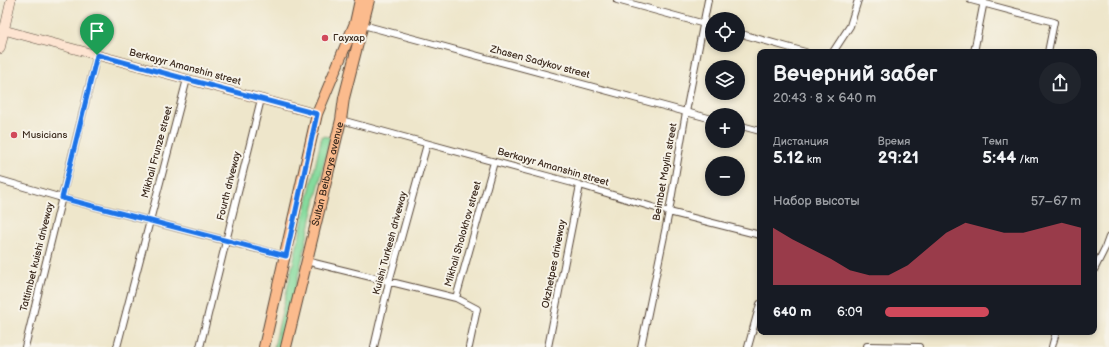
<!DOCTYPE html>
<html lang="ru">
<meta charset="utf-8">
<style>
body{margin:0;font-family:"Balsamiq Sans",sans-serif;background:#20242c;color:#f1f3f6;height:100vh;display:flex;flex-direction:column;font-size:15px;white-space:nowrap}
*{box-sizing:border-box;margin:0}
p{font-size:13px;color:#9ea1a6}
.icon{flex:none;width:22px;height:22px;fill:none;stroke:currentColor;stroke-width:2;stroke-linecap:round;stroke-linejoin:round}
.map{position:relative;flex:1;overflow:hidden}
.drawer{position:absolute;left:757px;top:49px;width:340px;height:286px;display:flex;flex-direction:column;background:#171b24;border-radius:8px;box-shadow:0 2px 6px #0003}
.drawer>*{flex:none}
.controls{position:absolute;left:705px;top:12px;display:grid;gap:8px}
.controls a{display:grid;place-items:center;width:40px;height:40px;border-radius:50%;background:#171b24;box-shadow:0 2px 6px #0003;font-size:20px}
.pin{position:absolute;display:grid;place-items:center;width:34px;height:34px;color:#fff;margin:-41px -17px;border-radius:50% 50% 50% 0;rotate:-45deg;box-shadow:0 0 4px #0007}
.pin .icon{rotate:45deg}
.round{display:grid;place-items:center;flex:none;width:42px;height:42px;border-radius:21px;background:#20242c}
.overview{display:flex;align-items:center;justify-content:space-between;height:68px;padding:0 16px}
h1{font-size:22px;font-weight:700;line-height:30px}
.figures{display:grid;grid-template-columns:repeat(3,1fr);gap:6px;height:68px;padding:4px 16px}
.figures div{display:grid;align-content:center}
.figures b{font-size:17px;font-weight:700}
.figures small{font-size:11px;font-weight:400}
.figures p{font-size:11px}
.chart{height:112px;padding:8px 16px}
.chart p{display:flex;justify-content:space-between}
.chart svg{width:100%;height:72px;margin-top:4px;fill:#d1495b;opacity:.7}
ul{padding:0 16px;list-style:none;font-size:13px}
li{display:grid;grid-template-columns:64px 48px 1fr;align-items:center;height:30px}
li i{height:10px;border-radius:5px;background:#d1495b}
.map>svg:first-child{display:block}
</style>
<div class="map">
<svg width="1109" height="347" viewBox="0 0 1109 347">
<rect width="100%" height="100%" fill="#f7f3e8"/>
<filter id="ink" filterUnits="userSpaceOnUse"><feTurbulence type="fractalNoise" baseFrequency=".025" numOctaves="2"/><feDisplacementMap in="SourceGraphic" scale="8" xChannelSelector="R" yChannelSelector="G"/><feConvolveMatrix kernelMatrix="1 2 1 2 8 2 1 2 1" color-interpolation-filters="sRGB"/></filter>
<filter id="wash" filterUnits="userSpaceOnUse"><feTurbulence type="fractalNoise" baseFrequency=".012" numOctaves="4" result="noise"/><feDisplacementMap in="SourceGraphic" scale="16" xChannelSelector="R" yChannelSelector="G"/><feGaussianBlur stdDeviation="0.9" result="paint"/><feColorMatrix in="noise" values="0 0 0 0 0 0 0 0 0 0 0 0 0 0 0 0 0 1.4 0 .05"/><feComposite in="paint" operator="in"/></filter>
<g filter="url(#wash)">
<rect width="100%" height="100%" fill="#eee6cb"/>
<!-- green -->
<path fill="#85da9c" stroke="#60825d" d="M 322,136 L 330,137 L 282,347 L 274,347 Z"/>
</g>
<g filter="url(#ink)">
<g fill="none" stroke-linecap="round" stroke-linejoin="round">
<!-- street casing -->
<g stroke="#564638" stroke-width="8">
<path id="street" d="M 617,0 L 712,26
M 971,0 L 1054,22 L 1048,52
M 363,25 L 712,119
M 738,33 L 805,52
M 833,52 L 850,26 L 858,0
M 974,52 L 984,1
M 341,120 L 580,185 L 669,212 L 760,235
M 738,125 L 760,131
M 0,180 L 62,198 L 285,256
M 306,261 L 456,298
M 1094,270 L 1105,248 L 1109,237
M 867,346 L 919,347
M 25,347 L 97,55
M 117,347 L 187,79
M 200,347 L 261,99
M 374,347 L 389,282 L 427,144
M 469,347 L 477,309 L 456,298 L 494,162
M 548,347 L 580,185
M 641,347 L 669,212 L 686,112 L 708,0
M 748,347 L 760,304
M 1052,347 L 1056,332"/>
</g>
<!-- secondary casing -->
<g stroke="#564638" stroke-width="10">
<path id="secondary" d="M 0,29 L 317,114
M 0,49 L 11,0"/>
</g>
<!-- primary casing -->
<g stroke="#564638" stroke-width="12">
<g id="primary">
<path d="M 264,347 L 317,114 L 355,23 L 360,0"/>
<path id="s1" d="M 286,347 L 341,120 L 344,98 L 369,0"/>
</g>
</g>
<!-- street -->
<use href="#street" stroke="#fff" stroke-width="6"/>
<!-- secondary -->
<use href="#secondary" stroke="#fde4d1" stroke-width="9"/>
<!-- primary -->
<use href="#primary" stroke="#fbbb8d" stroke-width="10"/>
</g>
</g>
<g fill="none" stroke-linecap="round" stroke-linejoin="round" filter="url(#ink)">
<!-- route casing -->
<g stroke="#fff" stroke-width="8">
<path id="route" d="M 97,55 L 317,114 L 286,256 L 62,198 Z"/>
</g>
<!-- route -->
<use href="#route" stroke="#1a73e8" stroke-width="5"/>
</g>
<!-- markers -->
<g fill="#d1495b" stroke="#f7f3e8" stroke-width="1.5">
<circle cx="325" cy="38" r="4"/>
<circle cx="14" cy="135" r="4"/>
</g>
<g text-anchor="middle" dominant-baseline="central" stroke-width="4" stroke-linejoin="round" paint-order="stroke">
<!-- poi labels -->
<g font-size="10" fill="#3b2a1e" stroke="#f7f3e8" text-anchor="start">
<text x="333" y="38">Гаухар</text>
<text x="22" y="135">Musicians</text>
</g>
<!-- street labels -->
<g font-size="10" fill="#3b2a1e" stroke="#f7f3e8">
<text transform="translate(540 62) rotate(15)">Zhasen Sadykov street</text>
<text transform="translate(185 67) rotate(15)">Berkayyr Amanshin street</text>
<text transform="translate(157 152) rotate(-75)">Mikhail Frunze street</text>
<text transform="translate(553 167) rotate(16)">Berkayyr Amanshin street</text>
<text transform="translate(665 172) rotate(-80)">Beimbet Maylin street</text>
<text stroke="none"><textPath href="#s1" startOffset="178">Sultan Beibarys avenue</textPath></text>
<text transform="translate(229 186) rotate(-76)">Fourth driveway</text>
<text transform="translate(463 234) rotate(-74)">Mikhail Sholokhov street</text>
<text transform="translate(390 243) rotate(-75)">Kuishi Turkesh driveway</text>
<text transform="translate(37 257) rotate(-76)">Tattimbet kuishi driveway</text>
<text transform="translate(554 264) rotate(-79)">Okzhetpes driveway</text>
</g>
</g>
</svg>
<div class="controls">
<a><svg class="icon" aria-label="locate" viewBox="0 0 24 24"><circle cx="12" cy="12" r="6"/><path d="M12 2v4M12 18v4M2 12h4M18 12h4"/></svg></a>
<a><svg class="icon" aria-label="layers" viewBox="0 0 24 24"><path d="M12 4l9 5-9 5-9-5zM3 14l9 5 9-5"/></svg></a>
<a>+</a>
<a>−</a>
</div>
<div class="pin" style="left:97px;top:55px;background:#1e9e55"><svg class="icon" aria-label="arrive" viewBox="0 0 24 24"><path d="M6 21V4h12l-3 4 3 4H6"/></svg></div>
<section class="drawer">
<div class="overview"><div><h1>Вечерний забег</h1><p>20:43 · 8 × 640 m</p></div><a class="round"><svg class="icon" aria-label="share" viewBox="0 0 24 24"><path d="M12 15V3M7 8l5-5 5 5M5 13v7h14v-7"/></svg></a></div>
<div class="figures">
<div><p>Дистанция</p><b>5.12<small> km</small></b></div>
<div><p>Время</p><b>29:21</b></div>
<div><p>Темп</p><b>5:44<small> /km</small></b></div>
</div>
<div class="chart"><p><span>Набор высоты</span>57–67 m</p>
<svg viewBox="0 0 160 44" preserveAspectRatio="none"><path d="M0 44V9L10 16L20 22L30 28L40 35L50 38L60 38L70 32L80 22L90 12L100 6L110 9L120 12L130 12L140 9L150 6L160 9V44z"/></svg>
</div>
<ul>
<li><b>640 m</b>6:09<i style="width:53%"></i></li>
</ul>
</section>
</div>
